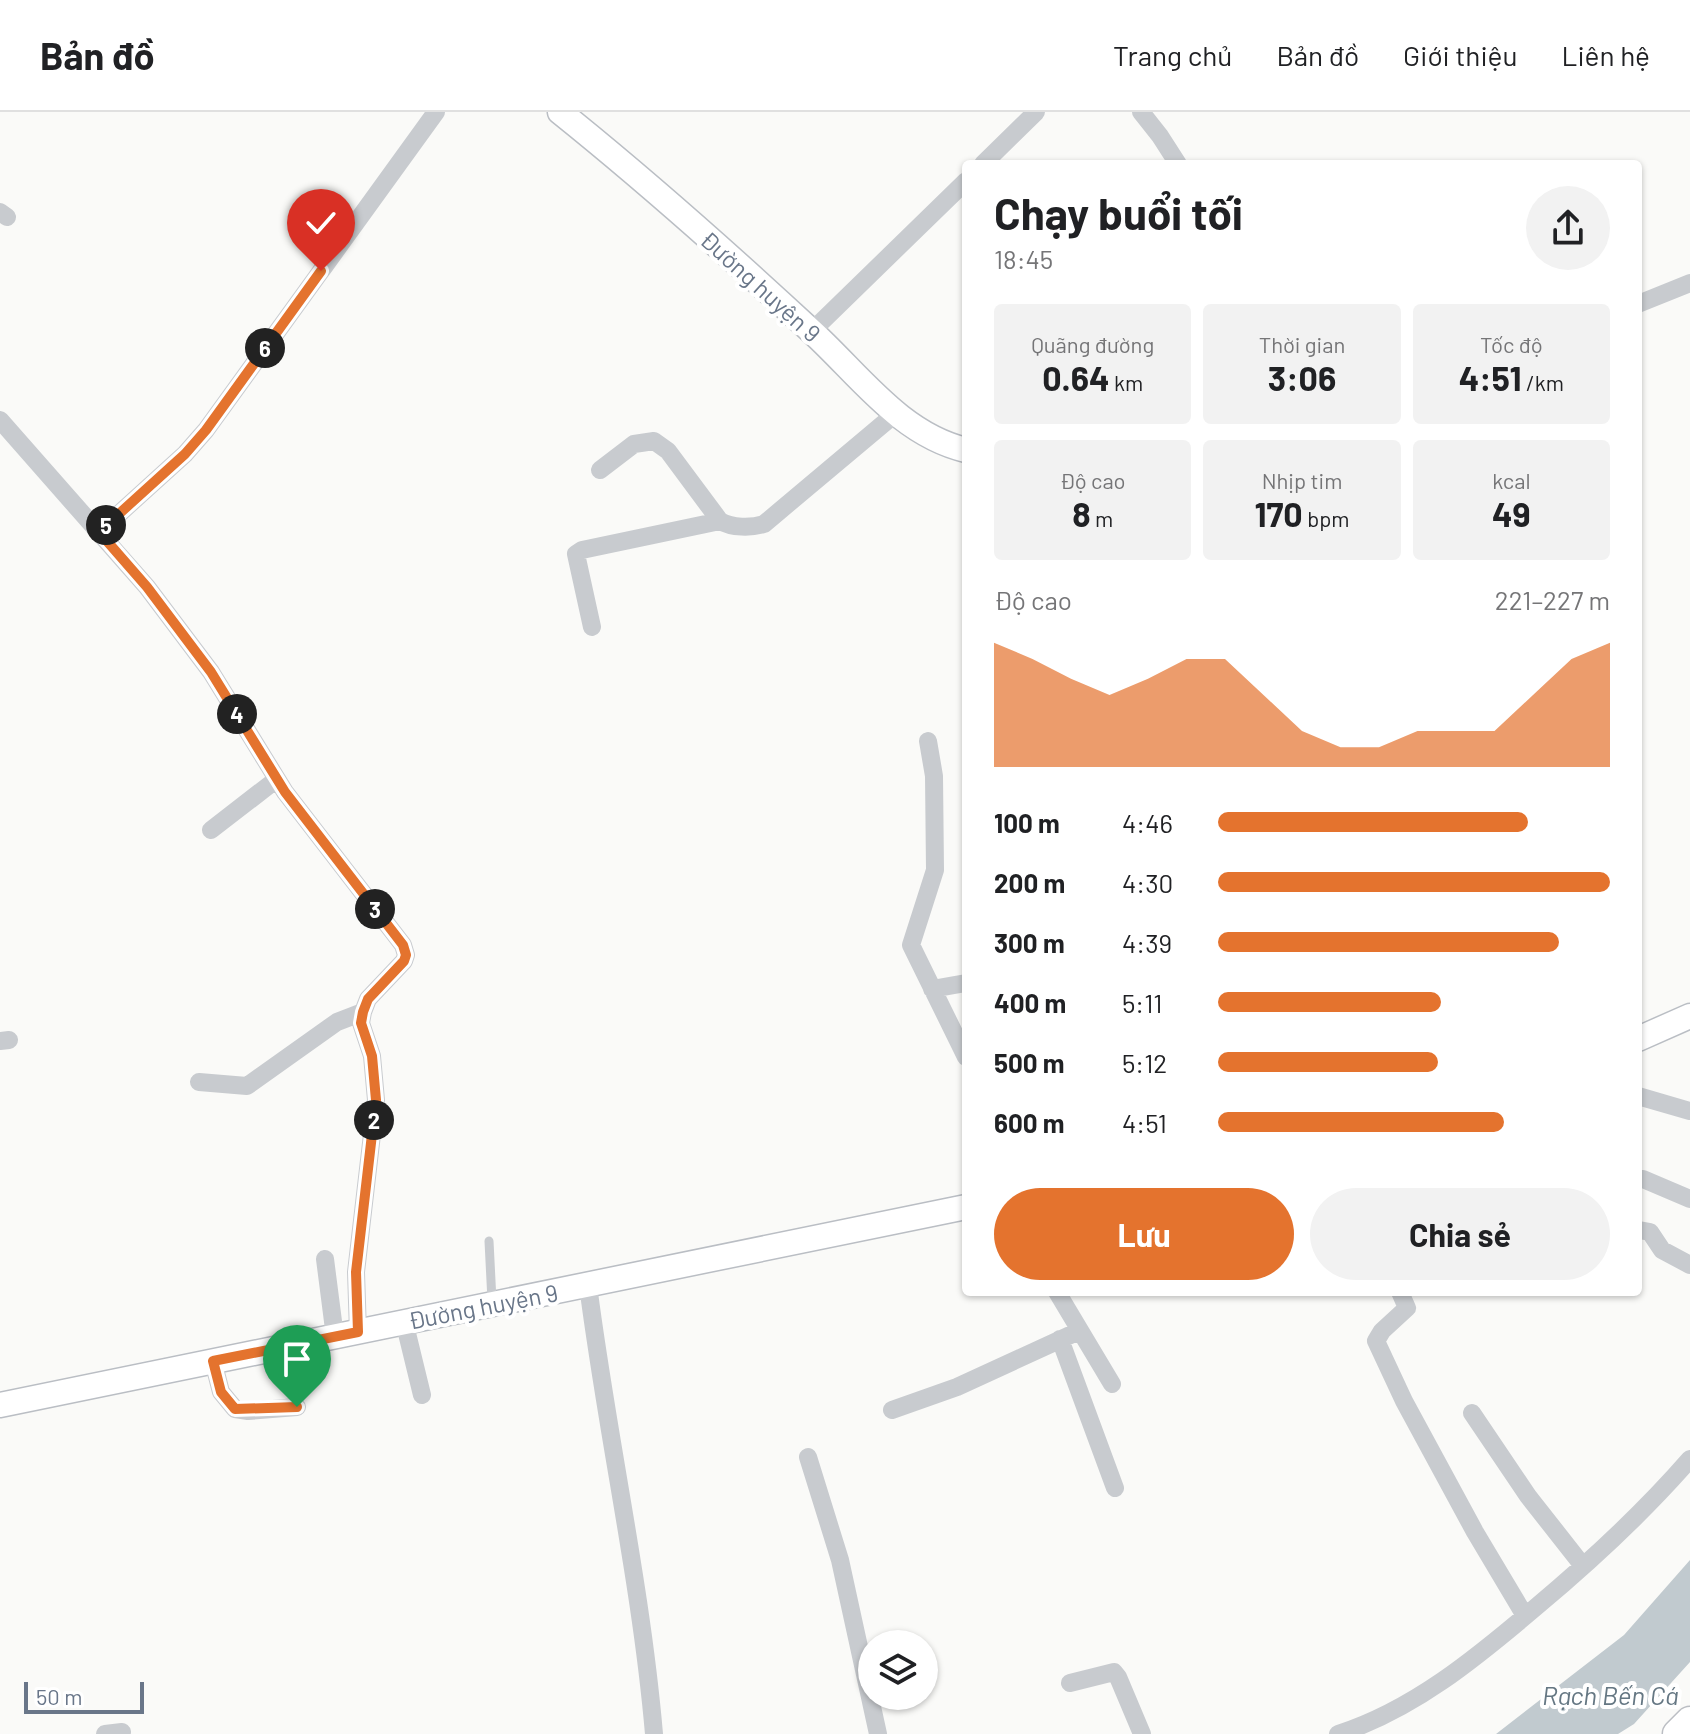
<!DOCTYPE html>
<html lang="vi">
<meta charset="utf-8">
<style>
body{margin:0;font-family:Barlow,sans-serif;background:#f2f2f2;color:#202124;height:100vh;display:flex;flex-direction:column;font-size:30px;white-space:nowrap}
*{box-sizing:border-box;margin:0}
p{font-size:26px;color:#757577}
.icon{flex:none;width:44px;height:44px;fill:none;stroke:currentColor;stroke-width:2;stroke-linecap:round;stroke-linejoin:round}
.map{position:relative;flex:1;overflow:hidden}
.side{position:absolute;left:962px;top:48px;width:680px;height:1136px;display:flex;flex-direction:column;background:#fff;border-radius:8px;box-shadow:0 2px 6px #0004}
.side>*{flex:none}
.buttons{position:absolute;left:858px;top:1518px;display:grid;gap:16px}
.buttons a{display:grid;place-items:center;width:80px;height:80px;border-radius:50%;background:#fff;box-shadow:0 2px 6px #0004;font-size:40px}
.scale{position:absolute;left:24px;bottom:20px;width:120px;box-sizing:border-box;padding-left:8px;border:4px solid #697689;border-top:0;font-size:22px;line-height:28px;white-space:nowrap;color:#697689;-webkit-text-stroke:6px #fff;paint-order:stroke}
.pin{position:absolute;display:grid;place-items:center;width:68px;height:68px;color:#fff;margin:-82px -34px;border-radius:50% 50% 50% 0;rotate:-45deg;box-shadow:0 0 8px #0007}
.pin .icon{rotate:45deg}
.km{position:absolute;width:40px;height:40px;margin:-20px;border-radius:50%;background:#222;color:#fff;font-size:22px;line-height:40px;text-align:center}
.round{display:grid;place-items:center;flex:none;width:84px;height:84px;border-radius:42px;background:#f2f2f2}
.head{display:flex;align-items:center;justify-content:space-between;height:136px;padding:0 32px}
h1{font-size:44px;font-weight:700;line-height:60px}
.metrics{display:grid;grid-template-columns:repeat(3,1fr);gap:12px;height:136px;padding:8px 32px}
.metrics div{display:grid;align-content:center;border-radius:8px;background:#f2f2f2;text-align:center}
.metrics b{font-size:34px;font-weight:700}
.metrics small{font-size:22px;font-weight:400}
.metrics p{font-size:22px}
.chart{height:224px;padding:16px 32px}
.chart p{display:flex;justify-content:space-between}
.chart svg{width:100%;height:144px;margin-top:8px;fill:#e4732e;opacity:.7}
.button{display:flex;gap:16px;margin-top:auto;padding:16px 32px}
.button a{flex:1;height:92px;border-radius:48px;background:#e4732e;color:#fff;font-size:32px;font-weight:700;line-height:92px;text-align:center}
.button a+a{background:#f2f2f2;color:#202124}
ul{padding:0 32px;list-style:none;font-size:26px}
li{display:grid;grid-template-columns:128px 96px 1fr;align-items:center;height:60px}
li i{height:20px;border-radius:10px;background:#e4732e}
header{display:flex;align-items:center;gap:48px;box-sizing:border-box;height:112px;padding:0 40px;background:#fff;border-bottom:2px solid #e0e0e0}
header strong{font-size:38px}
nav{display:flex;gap:44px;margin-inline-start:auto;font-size:28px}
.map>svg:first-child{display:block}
</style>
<header>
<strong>Bản đồ</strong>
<nav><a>Trang chủ</a><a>Bản đồ</a><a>Giới thiệu</a><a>Liên hệ</a></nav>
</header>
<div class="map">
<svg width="1690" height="1622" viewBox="0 0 1690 1622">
<rect width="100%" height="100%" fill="#fafaf8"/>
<!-- water -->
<path fill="#c1cacf" d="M 1690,1448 L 1690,1550 L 1634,1612 L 1618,1622 L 1496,1622 L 1624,1523 Z"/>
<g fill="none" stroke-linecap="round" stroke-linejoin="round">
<!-- secondary casing -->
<g stroke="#babec4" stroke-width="27">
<path id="secondary" d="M 560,0 C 646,69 728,142 809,217 C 858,261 899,322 966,338
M 1638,927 L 1690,904
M 0,1293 L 966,1095"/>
</g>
<!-- primary casing -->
<g stroke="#bbbec3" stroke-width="31">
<path id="primary" d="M 1677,1622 L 1690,1609"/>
</g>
<!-- lane -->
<path stroke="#c8cbcf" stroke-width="9" d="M 489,1129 L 492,1189"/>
<!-- street -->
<path stroke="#c8cbcf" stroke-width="18" d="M 1141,0 L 1160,24 L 1178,52
M 983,52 L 1036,0
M 0,100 L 7,105
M 1638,192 L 1690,171
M 812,219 L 966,69
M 0,308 L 147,475 L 211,560 L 285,680 L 403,833 L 406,843 L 404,849 L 368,887 L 363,900 L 361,911 L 372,944 L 376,988 L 356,1160 L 358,1220
M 600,358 L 634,332 L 654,329 L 668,339 L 720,409 C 732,416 751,416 764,412 L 895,302
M 99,420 L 185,342 L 206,318 L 436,0
M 592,515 L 576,442 L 582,438 L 720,409
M 928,629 L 934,664 L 935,758 L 911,833 L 966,945
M 211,718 L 277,667
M 932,877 L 966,871
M 0,929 L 9,928
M 199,970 L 247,974 L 337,910 L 363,900
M 1638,984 L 1690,999
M 1638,1067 L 1643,1067 L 1690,1087
M 1639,1118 L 1650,1120 L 1662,1138 L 1690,1153
M 325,1147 L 335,1225
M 588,1173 C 607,1323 641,1471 654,1622
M 1057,1180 L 1112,1272
M 1400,1180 L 1407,1196 L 1382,1219 L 1376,1229 L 1404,1289 L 1475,1420 L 1525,1504
M 404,1209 L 422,1283
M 1060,1227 L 1115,1376
M 213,1249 L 221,1280 L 235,1297 L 248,1299 L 297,1295
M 892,1298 L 957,1275 L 1079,1219
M 1472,1301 L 1528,1384 L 1583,1454
M 808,1345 L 840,1448 L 878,1622
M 1070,1571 L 1114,1560 L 1118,1565 L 1142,1622
M 105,1622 L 122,1620
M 1338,1622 C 1413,1598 1476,1546 1536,1495 C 1591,1449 1643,1401 1690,1347"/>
<!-- secondary -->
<use href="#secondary" stroke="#fff" stroke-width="24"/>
<!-- primary -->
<use href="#primary" stroke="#fff" stroke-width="28"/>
</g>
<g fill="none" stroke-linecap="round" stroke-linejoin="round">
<!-- route casing -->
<g stroke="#fff" stroke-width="16">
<path id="route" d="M 297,1295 L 235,1297 L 221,1280 L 213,1249 L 358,1220 L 356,1160 L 376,988 L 372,944 L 361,911 L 363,900 L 368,887 L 404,849 L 406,843 L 403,833 L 285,680 L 211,560 L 147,475 L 99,420 L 185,342 L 206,318 L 321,159"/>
</g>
<!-- route -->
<use href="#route" stroke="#e4732e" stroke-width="10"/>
</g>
<g text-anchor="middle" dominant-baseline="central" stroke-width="8" stroke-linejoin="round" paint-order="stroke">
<!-- street labels -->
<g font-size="24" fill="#697689" stroke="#fff">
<text transform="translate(761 174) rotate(42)">Đường huyện 9</text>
<text transform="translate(483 1194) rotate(-11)">Đường huyện 9</text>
</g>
<!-- water labels -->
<g font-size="26" font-style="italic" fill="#657783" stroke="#fff">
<text x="1610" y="1582">Rạch Bến Cá</text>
</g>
</g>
</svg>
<div class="buttons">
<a><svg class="icon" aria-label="layers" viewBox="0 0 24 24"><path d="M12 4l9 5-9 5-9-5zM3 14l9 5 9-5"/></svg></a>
</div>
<div class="scale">50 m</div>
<div class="pin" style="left:297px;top:1295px;background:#1e9e55"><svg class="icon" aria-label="arrive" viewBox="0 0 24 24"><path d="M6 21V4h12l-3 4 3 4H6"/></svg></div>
<div class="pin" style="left:321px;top:159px;background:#d93025"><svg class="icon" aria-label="check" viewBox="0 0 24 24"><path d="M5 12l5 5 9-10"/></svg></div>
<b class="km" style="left:374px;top:1008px">2</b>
<b class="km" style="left:375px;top:797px">3</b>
<b class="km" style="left:237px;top:602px">4</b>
<b class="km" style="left:106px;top:413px">5</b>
<b class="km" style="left:265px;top:236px">6</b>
<section class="side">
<div class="head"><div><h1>Chạy buổi tối</h1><p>18:45</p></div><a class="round"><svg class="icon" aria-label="share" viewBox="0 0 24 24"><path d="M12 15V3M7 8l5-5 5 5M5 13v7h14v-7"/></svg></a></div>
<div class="metrics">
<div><p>Quãng đường</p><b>0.64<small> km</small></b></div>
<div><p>Thời gian</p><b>3:06</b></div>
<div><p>Tốc độ</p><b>4:51<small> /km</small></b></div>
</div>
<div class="metrics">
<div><p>Độ cao</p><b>8<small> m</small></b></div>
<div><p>Nhịp tim</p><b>170<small> bpm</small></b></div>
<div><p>kcal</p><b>49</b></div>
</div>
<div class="chart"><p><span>Độ cao</span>221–227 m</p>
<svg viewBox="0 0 160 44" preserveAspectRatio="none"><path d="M0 44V6L10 11L20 17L30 22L40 17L50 11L60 11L70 22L80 33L90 38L100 38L110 33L120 33L130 33L140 22L150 11L160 6V44z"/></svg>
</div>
<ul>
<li><b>100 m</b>4:46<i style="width:79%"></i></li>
<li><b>200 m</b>4:30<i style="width:100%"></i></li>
<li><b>300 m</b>4:39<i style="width:87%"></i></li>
<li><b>400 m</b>5:11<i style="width:57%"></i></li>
<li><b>500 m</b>5:12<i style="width:56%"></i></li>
<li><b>600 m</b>4:51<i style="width:73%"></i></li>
</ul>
<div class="button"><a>Lưu</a><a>Chia sẻ</a></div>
</section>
</div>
